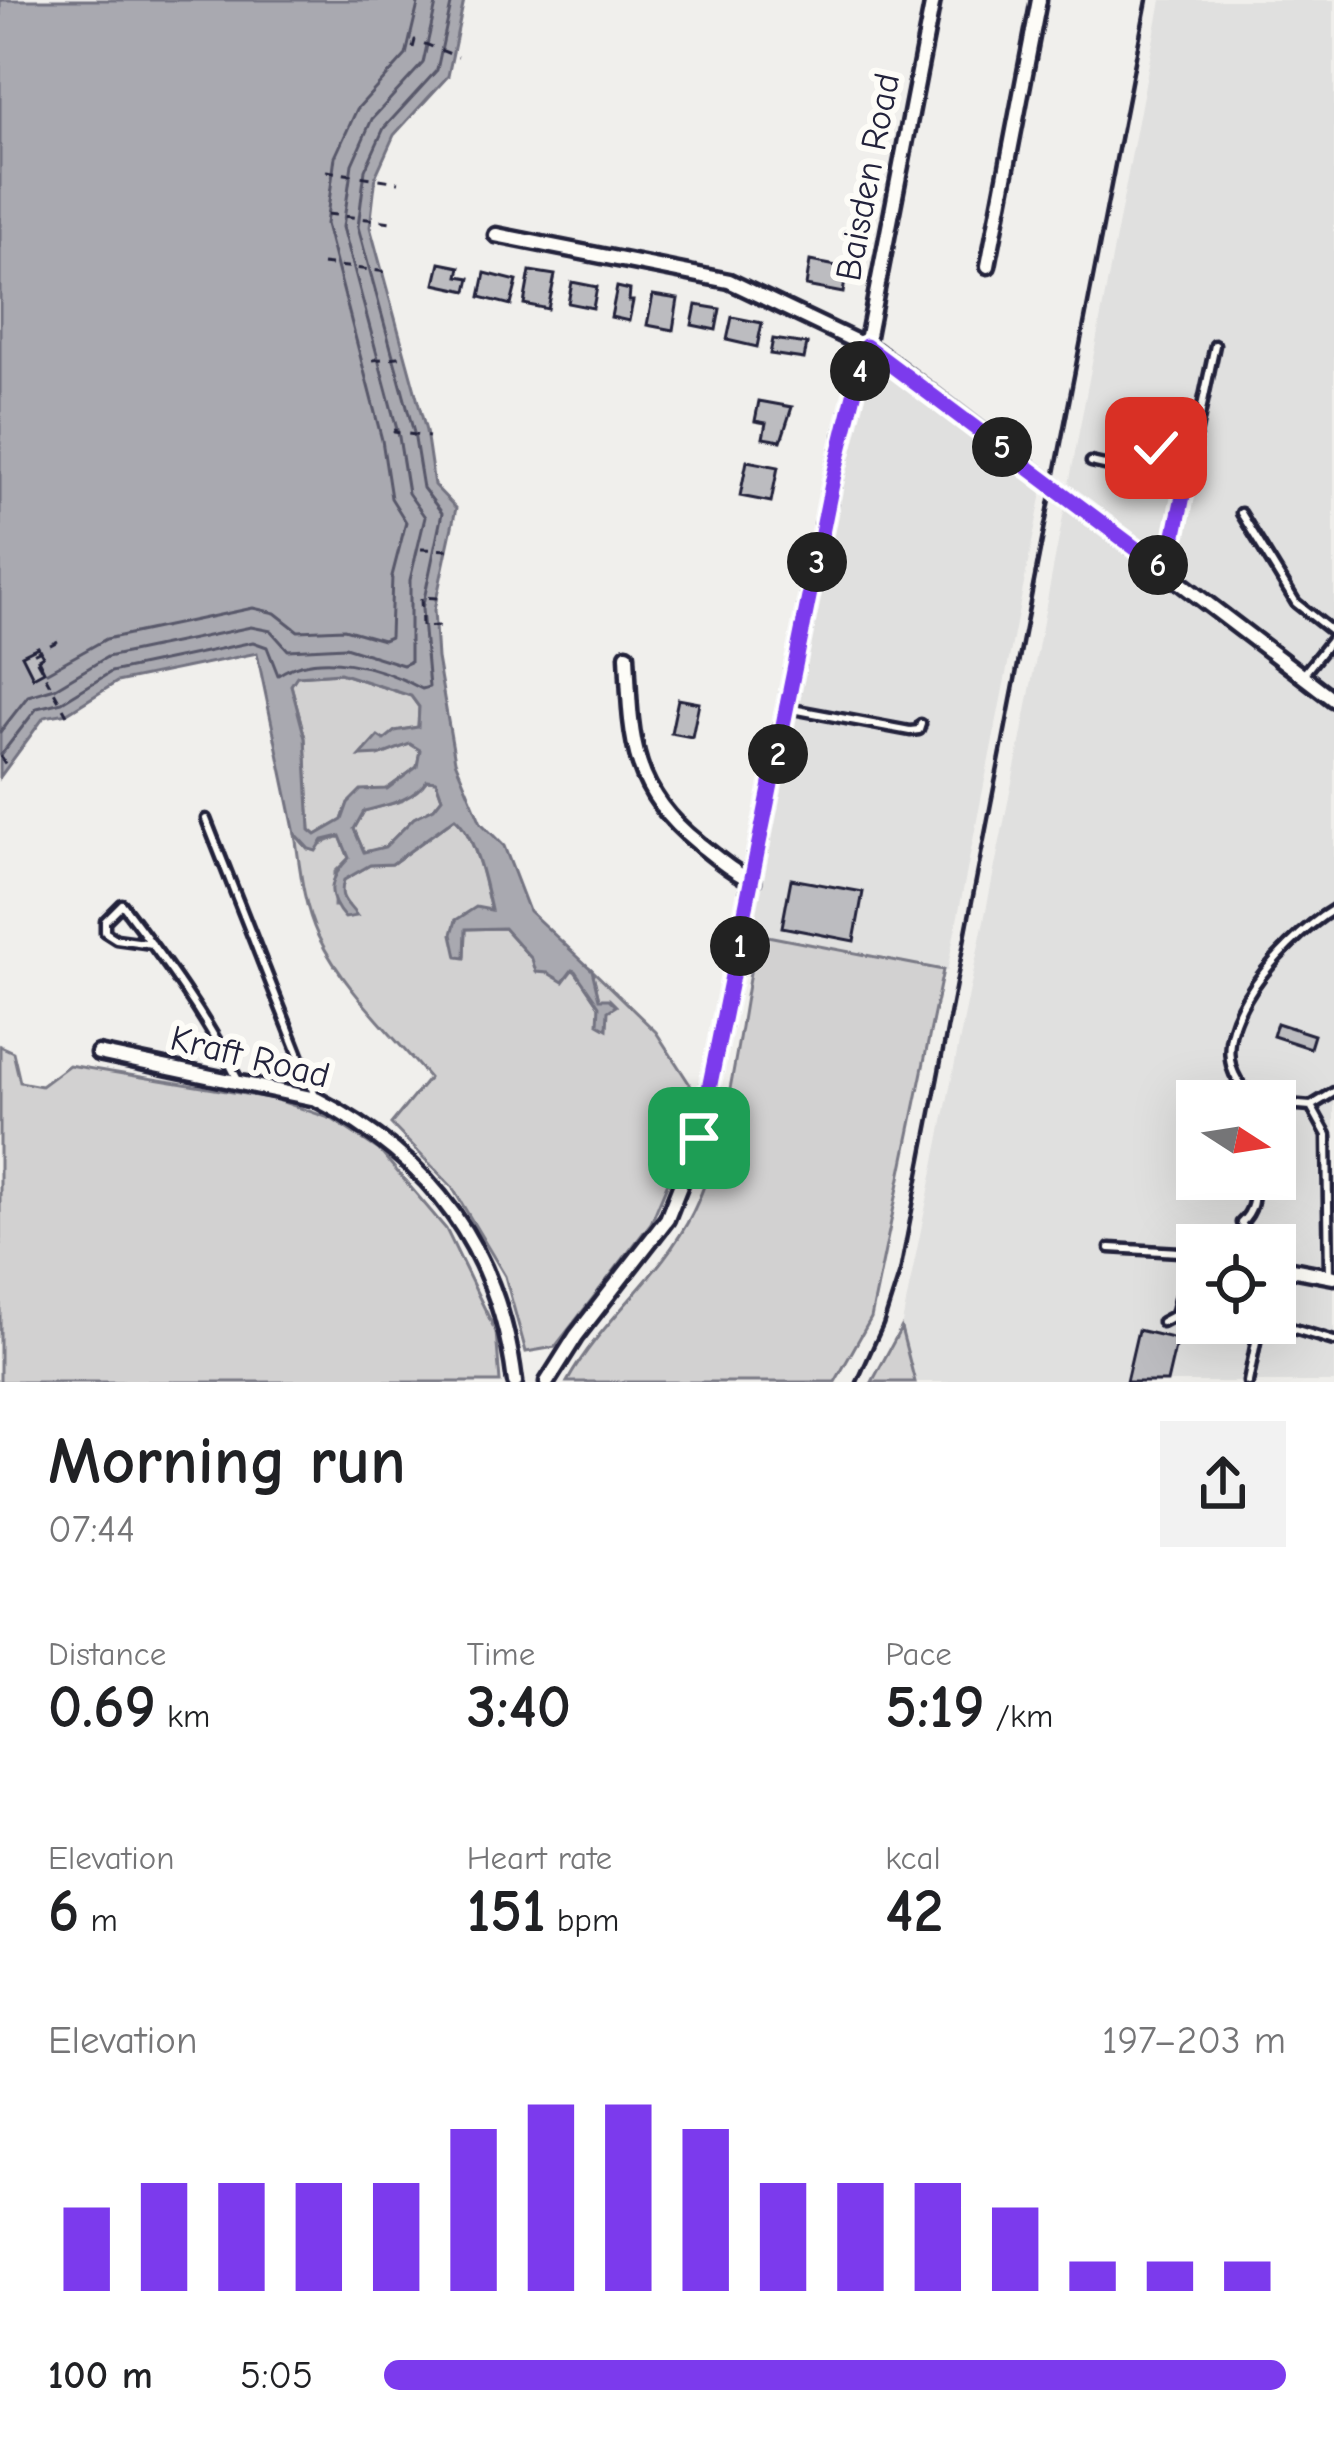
<!DOCTYPE html>
<meta charset="utf-8">
<style>
body{margin:0;font-family:"Comic Neue",sans-serif;background:#f2f2f2;color:#202124;height:100vh;display:flex;flex-direction:column;font-size:45px;white-space:nowrap}
*{box-sizing:border-box;margin:0}
p{font-size:39px;color:#757577}
.icon{flex:none;width:66px;height:66px;fill:none;stroke:currentColor;stroke-width:2;stroke-linecap:round;stroke-linejoin:round}
.map{position:relative;height:1382px;overflow:hidden}
.side{display:flex;flex-direction:column;background:#fff;flex:1}
.side>*{flex:none}
.needle{width:78px;rotate:102deg}
.controls{position:absolute;left:1176px;top:1080px;display:grid;gap:24px}
.controls a{display:grid;place-items:center;width:120px;height:120px;border-radius:0px;background:#fff;box-shadow:0 12px 48px #0002;font-size:60px}
.pin{position:absolute;display:grid;place-items:center;width:102px;height:102px;color:#fff;margin:-51px;border-radius:24px;box-shadow:0 6px 18px #0006}
.km{position:absolute;width:60px;height:60px;margin:-30px;border-radius:50%;background:#222;color:#fff;font-size:33px;line-height:60px;text-align:center}
.round{display:grid;place-items:center;flex:none;width:126px;height:126px;border-radius:0px;background:#f2f2f2}
.summary{display:flex;align-items:center;justify-content:space-between;height:204px;padding:0 48px}
h1{font-size:66px;font-weight:800;line-height:90px}
.metrics{display:grid;grid-template-columns:repeat(3,1fr);gap:18px;height:204px;padding:12px 48px}
.metrics div{display:grid;align-content:center}
.metrics b{font-size:60px;font-weight:800}
.metrics small{font-size:33px;font-weight:400}
.metrics p{font-size:33px}
.chart{height:336px;padding:24px 48px}
.chart p{display:flex;justify-content:space-between}
.chart svg{width:100%;height:216px;margin-top:12px;stroke:#7c3aed;stroke-width:6}
ul{padding:0 48px;list-style:none;font-size:39px}
li{display:grid;grid-template-columns:192px 144px 1fr;align-items:center;height:90px}
li i{height:30px;border-radius:15px;background:#7c3aed}
.map>svg:first-child{display:block}
</style>
<div class="map">
<svg width="1334" height="1382" viewBox="0 0 1334 1382">
<rect width="100%" height="100%" fill="#f0efec"/>
<filter id="ink" filterUnits="userSpaceOnUse"><feTurbulence type="fractalNoise" baseFrequency=".00833" numOctaves="2"/><feDisplacementMap in="SourceGraphic" scale="24" xChannelSelector="R" yChannelSelector="G"/><feConvolveMatrix kernelMatrix="1 2 1 2 8 2 1 2 1" color-interpolation-filters="sRGB"/></filter>
<g filter="url(#ink)">
<!-- built -->
<path fill="#e0e0df" fill-rule="evenodd" d="M 1161,0 L 1334,0 L 1334,1382 L 915,1382 L 901,1328 L 1019,748 ZM 1197,1101 L 1275,1101 L 1275,1179 L 1197,1179 ZM 1197,1245 L 1275,1245 L 1275,1323 L 1197,1323 Z
M 869,358 L 1043,488 L 947,971 L 747,933 L 825,544 Z"/>
<!-- green -->
<path fill="#d2d1d1" stroke="#7a7a86" stroke-width="3" d="M 340,673 L 411,696 L 419,707 L 418,727 L 395,731 L 381,755 L 410,743 L 420,750 L 417,767 L 387,789 L 348,803 L 342,820 L 316,835 L 310,830 L 305,738 L 291,685 L 296,676 Z
M 427,780 L 436,781 L 442,798 L 434,808 L 414,818 L 385,847 L 364,853 L 354,829 L 364,811 L 402,801 Z
M 455,818 C 476,836 485,884 491,912 L 456,920 L 465,957 L 466,929 L 504,928 L 532,959 L 575,971 L 599,1006 L 599,1017 L 606,1028 L 592,970 L 656,1032 L 696,1094 L 671,1175 L 651,1223 L 555,1347 L 526,1352 L 505,1276 L 452,1187 L 391,1124 L 429,1078 C 392,1034 343,988 318,936 C 303,904 300,868 295,834 L 308,849 L 340,836 L 349,858 L 335,872 L 334,906 L 350,906 L 345,906 L 340,891 L 344,880 L 370,865 L 392,864 Z
M 757,934 L 943,970 L 871,1318 L 835,1382 L 567,1382 C 601,1320 662,1276 693,1212 C 730,1135 740,1019 757,934 Z
M 0,1046 L 13,1052 L 20,1082 L 41,1086 L 69,1065 L 275,1099 L 332,1119 L 379,1150 L 446,1229 L 496,1332 L 500,1382 L 0,1382 Z
M 901,1328 L 915,1382 L 872,1382 Z"/>
<!-- water -->
<path fill="#a9a9b0" stroke="#737381" stroke-width="3" fill-rule="evenodd" d="M 0,0 L 464,0 L 448,76 L 394,135 L 376,175 L 370,227 L 426,431 L 434,485 L 456,508 L 434,610 L 437,658 L 455,761 L 481,823 L 504,846 L 529,911 L 592,970 L 599,999 L 609,999 L 616,1006 L 608,1011 L 607,1029 L 598,1024 L 599,1006 L 575,971 L 572,970 L 563,982 L 548,973 L 536,972 L 532,959 L 504,928 L 466,929 L 465,958 L 457,957 L 452,934 L 456,920 L 476,907 L 491,910 C 485,883 476,836 455,818 L 392,864 L 370,865 L 344,880 C 338,899 347,902 357,916 L 345,918 C 325,896 329,878 349,858 L 340,836 L 323,840 L 316,851 L 309,849 L 295,834 L 257,653 L 117,682 L 67,713 L 44,717 L 0,777 ZM 340,673 L 411,696 L 419,707 L 418,727 L 395,731 L 384,740 L 378,736 L 360,756 L 381,755 L 410,744 L 420,750 L 417,767 L 387,789 L 361,790 L 348,803 L 342,820 L 316,835 L 310,830 L 305,738 L 291,685 L 297,676 ZM 427,780 L 436,781 L 442,798 L 434,808 L 414,818 L 385,847 L 364,852 L 354,829 L 364,811 C 387,805 413,801 427,780 Z"/>
<g fill="none" stroke-linecap="round" stroke-linejoin="round">
<!-- shore -->
<path stroke="#58586a" stroke-width="3" d="M 47,672 L 106,639 L 253,608 L 275,613 L 298,631 L 344,629 L 383,640 L 390,637 L 392,576 L 406,522 L 391,498 L 382,440 L 326,224 L 335,157 L 357,109 L 406,55 L 419,0
M 0,732 L 28,696 L 55,688 L 107,657 L 251,627 L 271,631 L 288,650 L 345,647 L 403,665 L 410,662 L 410,580 L 425,517 L 408,493 L 399,437 L 343,227 L 352,164 L 372,119 L 423,63 L 437,0
M 0,756 L 37,708 L 62,702 L 111,672 L 253,642 L 267,647 L 278,675 C 318,649 381,666 422,689 L 429,687 L 422,609 L 442,513 L 423,488 L 414,433 L 358,227 L 365,170 L 384,128 L 437,70 L 452,0"/>
</g>
<!-- building -->
<path fill="#bcbcc0" stroke="#22223b" stroke-width="3" d="M 810,261 L 847,268 L 843,293 L 806,286 Z
M 440,263 L 460,267 L 458,276 L 470,278 L 467,291 L 435,284 Z
M 530,271 L 555,275 L 548,309 L 524,304 Z
M 485,273 L 517,281 L 511,305 L 480,297 Z
M 572,282 L 597,287 L 593,308 L 568,303 Z
M 617,287 L 630,290 L 629,301 L 633,301 L 629,321 L 611,317 Z
M 653,295 L 678,299 L 673,330 L 647,325 Z
M 696,305 L 720,309 L 716,330 L 692,325 Z
M 732,317 L 762,323 L 757,347 L 727,340 Z
M 773,339 L 807,344 L 804,359 L 770,354 Z
M 759,401 L 792,407 L 781,441 L 763,438 L 766,423 L 755,421 Z
M 747,461 L 778,467 L 771,502 L 740,496 Z
M 38,647 L 43,656 L 38,659 L 44,671 L 33,677 L 22,655 Z
M 678,699 L 699,703 L 692,737 L 671,733 Z
M 791,879 L 863,892 L 854,941 L 782,927 Z
M 1277,1023 L 1314,1035 L 1310,1048 L 1273,1036 Z
M 1138,1330 L 1177,1339 L 1167,1382 L 1126,1382 Z"/>
<g fill="none" stroke-linecap="round" stroke-linejoin="round">
<!-- service casing -->
<g stroke="#22223b" stroke-width="15">
<path id="service" d="M 1091,462 L 1140,473 L 1144,472 L 1156,448 L 1192,453
M 1241,513 L 1296,603 L 1334,633
M 1167,572 L 1215,345
M 1303,675 L 1334,636
M 787,708 L 910,731 L 919,730 L 921,724
M 206,819 L 315,1096
M 152,944 L 116,939 L 105,932 L 105,921 L 122,904 C 165,961 206,1016 238,1080
M 1259,1101 C 1179,1051 1281,940 1334,909
M 1275,1103 L 1311,1106
M 1254,1179 C 1254,1197 1255,1210 1241,1223 L 1255,1245
M 1110,1248 L 1197,1253
M 1329,1276 L 1327,1135 L 1311,1106 L 1334,1092
M 1162,1322 L 1175,1315 L 1188,1265 L 1197,1260
M 1248,1382 L 1258,1332 L 1284,1326 L 1334,1341"/>
</g>
<!-- minor casing -->
<g stroke="#22223b" stroke-width="21">
<path id="minor" d="M 496,235 L 729,281 L 876,351 L 1334,700
M 988,266 L 1039,0
M 627,655 C 631,735 629,788 698,843 C 716,857 732,872 753,881
M 98,1053 L 316,1099 C 433,1159 499,1251 515,1382
M 1275,1266 L 1334,1277
M 547,1382 L 576,1336 L 667,1219 L 699,1138 L 833,479 L 866,346 L 933,0"/>
</g>
<!-- path -->
<path stroke="#22223b" stroke-width="3" stroke-dasharray="9 9" stroke-linecap="butt" d="M 413,48 L 415,40 L 458,57
M 326,171 L 399,182
M 327,214 L 392,222
M 322,264 L 387,272
M 373,360 L 406,356
M 396,429 L 394,432 L 429,437
M 421,549 L 451,550
M 437,598 L 421,597 L 422,627 L 441,626
M 58,641 L 33,654 L 67,715
M 0,756 L 8,768"/>
<!-- service -->
<use href="#service" stroke="#fdfcf7" stroke-width="6"/>
<!-- minor -->
<use href="#minor" stroke="#fdfcf7" stroke-width="12"/>
<!-- rail -->
<path stroke="#22223b" stroke-width="4.5" d="M 857,1382 L 883,1325 L 900,1272 L 1147,0"/>
</g>
</g>
<g fill="none" stroke-linecap="round" stroke-linejoin="round" filter="url(#ink)">
<!-- route casing -->
<g stroke="#fff" stroke-width="24">
<path id="route" d="M 699,1138 L 833,479 L 866,346 L 1167,572 L 1192,453 L 1156,448"/>
</g>
<!-- route -->
<use href="#route" stroke="#7c3aed" stroke-width="15"/>
</g>
<g text-anchor="middle" dominant-baseline="central" stroke-width="12" stroke-linejoin="round" paint-order="stroke">
<!-- street labels -->
<g font-size="36" fill="#22223b" stroke="#fdfcf7">
<text transform="translate(868 177) rotate(-79)">Baisden Road</text>
<text transform="translate(250 1057) rotate(14)">Kraft Road</text>
</g>
</g>
</svg>
<div class="controls">
<a><svg class="needle" viewBox="-14 -14 28 28"><path d="M0-13l5 13h-10z" fill="#e53935"/><path d="M0 13l5-13h-10z" fill="#757577"/></svg></a>
<a><svg class="icon" aria-label="locate" viewBox="0 0 24 24"><circle cx="12" cy="12" r="6"/><path d="M12 2v4M12 18v4M2 12h4M18 12h4"/></svg></a>
</div>
<div class="pin" style="left:699px;top:1138px;background:#1e9e55"><svg class="icon" aria-label="arrive" viewBox="0 0 24 24"><path d="M6 21V4h12l-3 4 3 4H6"/></svg></div>
<div class="pin" style="left:1156px;top:448px;background:#d93025"><svg class="icon" aria-label="check" viewBox="0 0 24 24"><path d="M5 12l5 5 9-10"/></svg></div>
<b class="km" style="left:740px;top:946px">1</b>
<b class="km" style="left:778px;top:754px">2</b>
<b class="km" style="left:817px;top:562px">3</b>
<b class="km" style="left:860px;top:371px">4</b>
<b class="km" style="left:1002px;top:447px">5</b>
<b class="km" style="left:1158px;top:565px">6</b>
</div>
<section class="side">
<div class="summary"><div><h1>Morning run</h1><p>07:44</p></div><a class="round"><svg class="icon" aria-label="share" viewBox="0 0 24 24"><path d="M12 15V3M7 8l5-5 5 5M5 13v7h14v-7"/></svg></a></div>
<div class="metrics">
<div><p>Distance</p><b>0.69<small> km</small></b></div>
<div><p>Time</p><b>3:40</b></div>
<div><p>Pace</p><b>5:19<small> /km</small></b></div>
</div>
<div class="metrics">
<div><p>Elevation</p><b>6<small> m</small></b></div>
<div><p>Heart rate</p><b>151<small> bpm</small></b></div>
<div><p>kcal</p><b>42</b></div>
</div>
<div class="chart"><p><span>Elevation</span>197–203 m</p>
<svg viewBox="0 0 160 44" preserveAspectRatio="none"><path d="M5 44V27M15 44V22M25 44V22M35 44V22M45 44V22M55 44V11M65 44V6M75 44V6M85 44V11M95 44V22M105 44V22M115 44V22M125 44V27M135 44V38M145 44V38M155 44V38"/></svg>
</div>
<ul>
<li><b>100 m</b>5:05<i style="width:100%"></i></li>
</ul>
</section>
